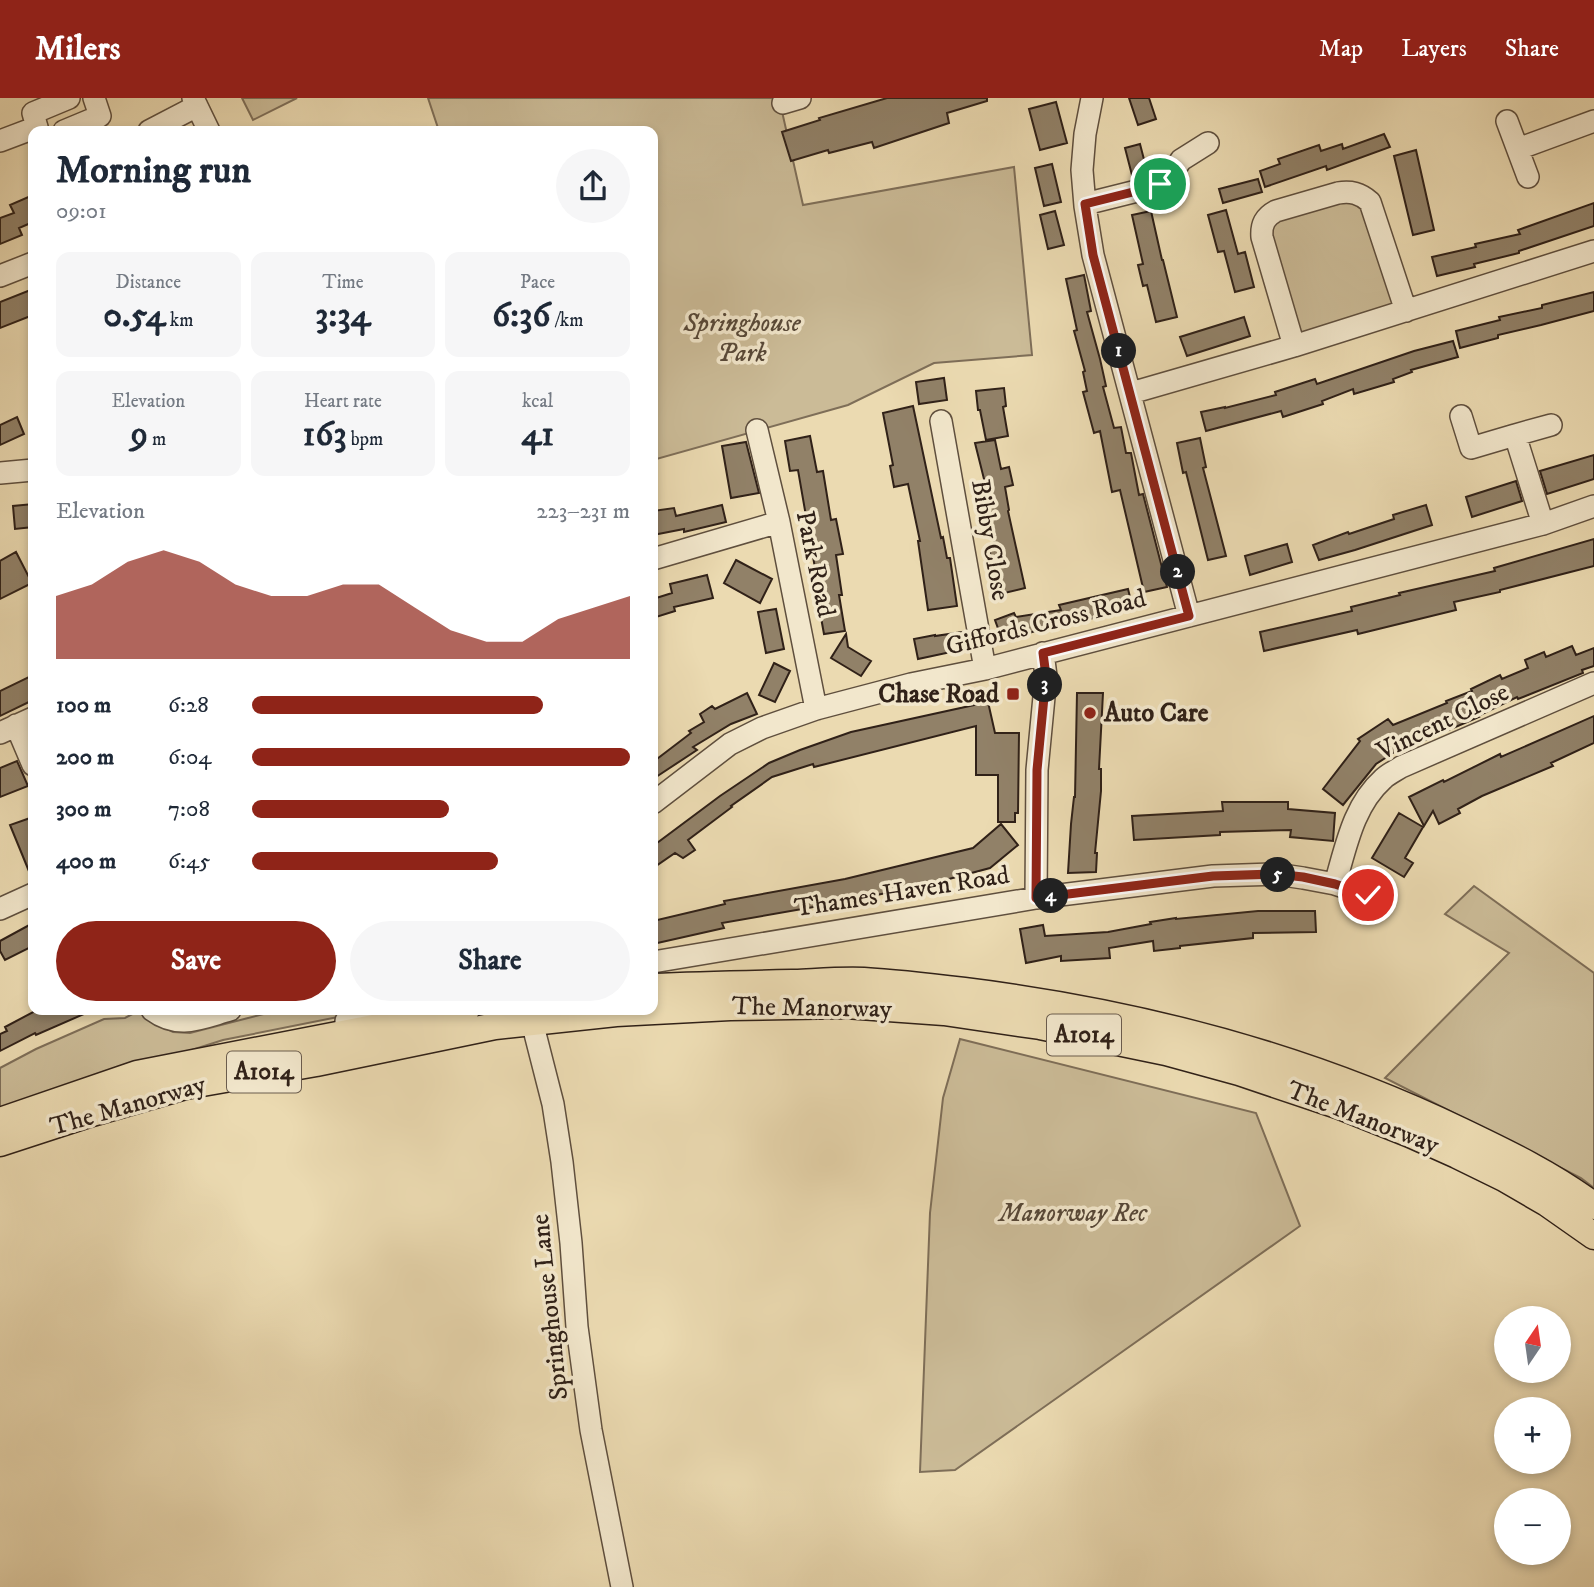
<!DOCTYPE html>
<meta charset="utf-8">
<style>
body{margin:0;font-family:"IM FELL DW Pica",serif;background:#f6f6f7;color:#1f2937;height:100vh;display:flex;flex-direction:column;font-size:26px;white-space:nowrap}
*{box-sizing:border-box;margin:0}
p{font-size:23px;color:#747a83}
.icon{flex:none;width:38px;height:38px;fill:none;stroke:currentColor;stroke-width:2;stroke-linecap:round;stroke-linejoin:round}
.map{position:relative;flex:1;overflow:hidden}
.panel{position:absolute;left:28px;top:28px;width:630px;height:889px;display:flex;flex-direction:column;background:#fff;border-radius:14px;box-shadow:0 4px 10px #0003}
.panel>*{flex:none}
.needle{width:46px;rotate:13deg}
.controls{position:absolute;left:1494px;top:1208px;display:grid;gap:14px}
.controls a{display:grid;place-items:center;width:77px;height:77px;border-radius:50%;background:#fff;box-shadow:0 4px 10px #0003;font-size:35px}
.pin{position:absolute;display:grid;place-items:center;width:60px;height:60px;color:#fff;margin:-30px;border:4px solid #fff;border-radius:50%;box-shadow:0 2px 7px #0007}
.km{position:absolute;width:35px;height:35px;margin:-18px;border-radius:50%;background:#222;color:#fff;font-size:19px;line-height:35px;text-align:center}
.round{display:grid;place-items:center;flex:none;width:74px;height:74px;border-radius:37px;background:#f6f6f7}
.head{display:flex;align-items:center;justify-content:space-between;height:119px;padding:0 28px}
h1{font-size:38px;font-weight:700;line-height:52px}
.metrics{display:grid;grid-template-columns:repeat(3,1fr);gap:10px;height:119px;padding:7px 28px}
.metrics div{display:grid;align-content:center;border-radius:14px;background:#f6f6f7;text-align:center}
.metrics b{font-size:35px;font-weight:700}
.metrics small{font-size:19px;font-weight:400}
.metrics p{font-size:19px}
.chart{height:196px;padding:14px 28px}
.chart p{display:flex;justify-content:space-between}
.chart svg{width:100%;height:126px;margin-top:7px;fill:#8f2418;opacity:.7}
.primary-button{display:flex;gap:14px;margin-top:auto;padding:14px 28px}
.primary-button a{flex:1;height:80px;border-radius:42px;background:#8f2418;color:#fff;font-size:28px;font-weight:700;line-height:80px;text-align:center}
.primary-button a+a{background:#f6f6f7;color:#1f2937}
ul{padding:0 28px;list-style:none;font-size:23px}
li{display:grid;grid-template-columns:112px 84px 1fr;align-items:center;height:52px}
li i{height:18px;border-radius:9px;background:#8f2418}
header{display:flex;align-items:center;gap:42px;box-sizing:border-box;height:98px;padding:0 35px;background:#8f2418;color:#fff}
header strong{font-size:33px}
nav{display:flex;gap:38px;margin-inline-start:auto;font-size:24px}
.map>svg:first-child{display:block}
</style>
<header>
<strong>Milers</strong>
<nav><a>Map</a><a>Layers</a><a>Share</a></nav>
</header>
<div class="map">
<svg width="1594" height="1489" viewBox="0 0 1594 1489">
<rect width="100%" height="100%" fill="#ebdab1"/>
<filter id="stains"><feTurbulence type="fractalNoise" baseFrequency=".00286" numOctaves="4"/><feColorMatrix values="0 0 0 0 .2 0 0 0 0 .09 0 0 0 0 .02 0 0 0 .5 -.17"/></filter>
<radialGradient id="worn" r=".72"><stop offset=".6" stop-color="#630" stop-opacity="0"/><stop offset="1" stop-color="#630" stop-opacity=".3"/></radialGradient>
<!-- green -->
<path fill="#cbbb97" stroke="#7e6e58" stroke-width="2" d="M 242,0 L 297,0 L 253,22 Z
M 428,0 L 779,0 L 803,107 L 1014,69 L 1032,257 L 934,265 L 848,307 L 653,362 L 653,33 L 439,33 Z
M 1362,97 L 1406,213 L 1294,248 L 1264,124 Z
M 1474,788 L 1594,875 L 1594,1090 L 1581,1080 L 1385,980 L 1509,855 L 1445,816 Z
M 140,912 L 148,912 L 158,926 L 173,934 L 190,935 L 279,912 L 373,912 L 223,942 L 0,1013 L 0,970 L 36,951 L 104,921 L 125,920 Z
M 960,941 L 1256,1015 L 1300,1128 L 955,1372 L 920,1374 L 930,1115 L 943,1000 Z"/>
<!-- building -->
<path fill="#918168" stroke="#302118" stroke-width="2" d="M 887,0 L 987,0 L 987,3 L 947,15 L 949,25 L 874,50 L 872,44 L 829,55 L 828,52 L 791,63 L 782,34 L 820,22 L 819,20 Z
M 1129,0 L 1149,0 L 1156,21 L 1138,27 Z
M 1056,4 L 1067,45 L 1040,52 L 1029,11 Z
M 1384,36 L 1390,49 L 1327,72 L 1326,68 L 1265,89 L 1260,73 L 1280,66 L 1278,61 L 1319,47 L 1321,53 L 1342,46 L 1343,51 Z
M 1140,46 L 1148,77 L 1133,81 L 1125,50 Z
M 1416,52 L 1434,132 L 1413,137 L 1394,58 Z
M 1052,66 L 1061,104 L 1044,108 L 1035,70 Z
M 1258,81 L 1262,94 L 1223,105 L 1219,91 Z
M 33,97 L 33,124 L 19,130 L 22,137 L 0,146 L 0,120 L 14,115 L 10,107 Z
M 1594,105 L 1594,128 L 1519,153 L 1519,155 L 1474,166 L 1475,169 L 1437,178 L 1432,159 L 1476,149 L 1475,146 L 1520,136 L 1518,132 Z
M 1226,112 L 1238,156 L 1245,154 L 1254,189 L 1235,194 L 1224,153 L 1218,154 L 1208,117 Z
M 1055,113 L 1064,147 L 1048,151 L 1040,117 Z
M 1151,113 L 1162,162 L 1163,162 L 1177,219 L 1156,224 L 1147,187 L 1143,188 L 1138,167 L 1143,166 L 1132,117 Z
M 1084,177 L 1091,213 L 1087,214 L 1100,261 L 1106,288 L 1103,289 L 1114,330 L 1121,329 L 1126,355 L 1131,355 L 1139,397 L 1143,396 L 1167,489 L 1144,494 L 1120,392 L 1112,394 L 1100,333 L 1094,335 L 1083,294 L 1087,293 L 1083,274 L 1085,273 L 1074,233 L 1077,232 L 1066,181 Z
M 33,191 L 33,217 L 0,230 L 0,204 Z
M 1594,194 L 1594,213 L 1541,227 L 1498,237 L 1498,240 L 1460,250 L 1456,233 L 1500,222 L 1499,219 L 1542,210 L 1542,207 Z
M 1244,219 L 1250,238 L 1187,258 L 1180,239 Z
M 1453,243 L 1458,259 L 1411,272 L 1412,274 L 1393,281 L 1394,284 L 1354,296 L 1353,291 L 1322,303 L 1323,306 L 1283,319 L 1281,313 L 1206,333 L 1201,314 L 1225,309 L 1225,310 L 1276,297 L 1275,294 L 1315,281 L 1317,286 L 1414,253 Z
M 944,280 L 947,302 L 919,306 L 916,284 Z
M 1004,290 L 1006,308 L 1003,309 L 1008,338 L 986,342 L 980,312 L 978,312 L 976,293 Z
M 913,308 L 941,440 L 943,439 L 947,460 L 950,460 L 957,508 L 928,512 L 918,443 L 920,443 L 908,386 L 894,389 L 890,368 L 893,367 L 883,315 Z
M 17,319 L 24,336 L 0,347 L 0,327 Z
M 810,338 L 817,374 L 823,373 L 831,422 L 836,421 L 843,456 L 836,457 L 842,497 L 839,497 L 845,533 L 824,536 L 812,470 L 815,470 L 798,372 L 790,373 L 785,343 Z
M 1200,340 L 1206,369 L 1203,370 L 1226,458 L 1208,462 L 1186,374 L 1183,375 L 1177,345 Z
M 995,342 L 1001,371 L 1009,369 L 1013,387 L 1005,389 L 1009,412 L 1008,413 L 1025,490 L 1000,496 L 989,451 L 995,449 L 985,398 L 988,397 L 975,345 Z
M 746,344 L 759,395 L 731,400 L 722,348 Z
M 1594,357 L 1594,381 L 1547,396 L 1540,373 Z
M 1516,383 L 1522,403 L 1472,419 L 1466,399 Z
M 33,406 L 33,429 L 15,431 L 13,408 Z
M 722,407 L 726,424 L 684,434 L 684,431 L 653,437 L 653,413 L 674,410 L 676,418 Z
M 1426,407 L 1432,427 L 1355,452 L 1319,462 L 1313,447 L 1348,434 L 1349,436 L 1394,421 L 1393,417 Z
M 1594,441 L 1594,468 L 1500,492 L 1500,494 L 1454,504 L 1456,512 L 1358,536 L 1357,532 L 1264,553 L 1260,534 L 1352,513 L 1351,509 L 1400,497 L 1399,495 L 1495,473 L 1494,470 Z
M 1287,446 L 1292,464 L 1250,477 L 1245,458 Z
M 16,454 L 32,485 L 0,501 L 0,463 Z
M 736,462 L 772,481 L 760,505 L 724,485 Z
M 707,477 L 713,500 L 674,509 L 675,513 L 653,520 L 653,501 L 672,495 L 670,486 Z
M 1128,491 L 1133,511 L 1032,534 L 1003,544 L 995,522 L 1014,515 L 1016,519 L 1061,512 L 1059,507 Z
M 776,511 L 784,551 L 766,555 L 758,514 Z
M 963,534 L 965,551 L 918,561 L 914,541 L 935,537 L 935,538 Z
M 846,536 L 848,549 L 871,563 L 861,578 L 831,560 Z
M 1572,548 L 1576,557 L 1594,550 L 1594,568 L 1582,572 L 1583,575 L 1518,601 L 1517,599 L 1478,618 L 1479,619 L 1411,648 L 1410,644 L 1376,666 L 1343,707 L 1323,691 L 1360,643 L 1358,641 L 1388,621 L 1393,627 L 1447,605 L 1446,603 L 1472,593 L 1471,591 L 1500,577 L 1502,581 L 1528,570 L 1525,562 L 1544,554 L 1546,559 Z
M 774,565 L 790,573 L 775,604 L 759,597 Z
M 33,577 L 33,602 L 0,618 L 0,593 Z
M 747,595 L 757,616 L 731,626 L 693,649 L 697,652 L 653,681 L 653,664 L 691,635 L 689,633 L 704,624 L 700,616 L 712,608 L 715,611 Z
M 1077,595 L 1103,595 L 1099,671 L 1101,671 L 1101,693 L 1095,755 L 1097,755 L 1096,774 L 1068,775 L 1071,726 L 1074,699 L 1075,699 Z
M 988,604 L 995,635 L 1019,635 L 1018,715 L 1015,715 L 1015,724 L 998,724 L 998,677 L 976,677 L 976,628 L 814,669 L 813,666 L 772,679 L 731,708 L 732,709 L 688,742 L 695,752 L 683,760 L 675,755 L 653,770 L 653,748 L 720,698 L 769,665 L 800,652 L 851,634 Z
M 1594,618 L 1594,645 L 1551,665 L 1553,668 L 1482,698 L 1458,711 L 1460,715 L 1439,726 L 1433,713 L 1424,728 L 1409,699 L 1443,682 L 1444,684 L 1500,656 L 1501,659 Z
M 17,663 L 28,688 L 0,699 L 0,670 Z
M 1222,704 L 1288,704 L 1288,711 L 1335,715 L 1333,743 L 1290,739 L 1291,732 L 1220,734 L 1220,737 L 1134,742 L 1132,718 L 1223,713 Z
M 1399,715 L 1423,729 L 1405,760 L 1413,765 L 1404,779 L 1372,760 Z
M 33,719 L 33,783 L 10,727 Z
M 1001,726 L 1018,747 L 990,770 L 934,785 L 848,803 L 722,825 L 724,830 L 653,846 L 653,823 L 725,806 L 724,803 L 845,781 L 973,750 Z
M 1258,813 L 1315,813 L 1316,834 L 1253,835 L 1253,840 L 1180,848 L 1180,850 L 1154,853 L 1153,843 L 1109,850 L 1110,860 L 1061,863 L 1061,858 L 1026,865 L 1020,831 L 1043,827 L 1045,838 L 1108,834 L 1151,826 L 1150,824 L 1176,820 L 1176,821 Z
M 33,825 L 33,848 L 5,862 L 0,853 L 0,843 Z
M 37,912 L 93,912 L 36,937 L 35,935 L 0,953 L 0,936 L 7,933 L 5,929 Z"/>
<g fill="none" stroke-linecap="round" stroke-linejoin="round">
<!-- minor casing -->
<g stroke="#5f4f3e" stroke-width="24">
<path id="minor" d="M 193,0 L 209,33
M 1092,0 L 1085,36 L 1082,72 L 1085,108 L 1093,157 L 1189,518
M 783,5 L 800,0
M 1507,23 L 1528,79
M 38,33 L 33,15 L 69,0
M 64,33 L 100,18 L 94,0
M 149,33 L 197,8
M 0,43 L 37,29
M 1518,51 L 1594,23
M 1085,106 L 1153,89 L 1169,80 L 1181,62 L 1208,45
M 0,178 L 33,165
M 1294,248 L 1262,139 C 1261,126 1265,119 1276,113 L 1338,95 C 1351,93 1360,95 1370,104 L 1406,213
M 1131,295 L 1294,248 L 1594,153
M 1461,318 L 1471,350 L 1515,337 L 1543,426
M 941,323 L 985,571
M 757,332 L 779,424 L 816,611
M 1515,337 L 1551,327
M 0,375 L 33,372
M 653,461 L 779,424
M 16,627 L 33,667
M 0,635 L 33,620
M 653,705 L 730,646 L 762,630 L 816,611 L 911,586 L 985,571 L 1543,426 L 1594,408
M 1335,786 C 1346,749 1353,708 1383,681 C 1388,676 1395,673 1401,669 L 1594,585
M 1036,800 L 1037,672 L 1046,578 L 1043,555
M 0,811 L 33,796
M 653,864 L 1036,800 L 1213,778 L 1276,776 L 1303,780 L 1335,786 L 1368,797
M 152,912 C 179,932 201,920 230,912
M 529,912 L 553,1006 L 562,1064 L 571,1145 L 577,1229 L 591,1332 L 622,1489
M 346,923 L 371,917 L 385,912"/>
</g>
<!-- major casing -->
<g stroke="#302118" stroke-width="29">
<path id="major" d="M 653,889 C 700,887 748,886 795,885 C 818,884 841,882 864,883 C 897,885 931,889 964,893 C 1135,914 1305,958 1461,1033 C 1507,1055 1553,1077 1594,1108
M 0,1023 L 137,976 L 466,912
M 0,1045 L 92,1015 L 185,988 L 316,965 L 495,928 L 616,915 L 730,909 L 846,907 L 944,914 L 1040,928 L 1166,954 L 1239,974 L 1340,1008 L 1410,1036 L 1457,1057 L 1504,1080 L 1547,1105 L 1594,1138"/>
</g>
<!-- minor -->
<use href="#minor" stroke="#f2e7cc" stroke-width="21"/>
<!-- major -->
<use href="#major" stroke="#ebdab1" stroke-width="26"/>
</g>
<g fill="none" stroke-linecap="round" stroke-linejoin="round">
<!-- route casing -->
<g stroke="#fff" stroke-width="14">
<path id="route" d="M 1160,86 L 1153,89 L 1085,106 L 1093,157 L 1189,518 L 1043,555 L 1046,578 L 1037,672 L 1036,800 L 1213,778 L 1276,776 L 1303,779 L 1335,786 L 1368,797"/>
</g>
<!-- route -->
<use href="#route" stroke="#8f2418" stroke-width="9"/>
</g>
<!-- markers -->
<g fill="#8f2418" stroke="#f2e7cc" stroke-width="2.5">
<rect x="1006" y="589" width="14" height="14" rx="3.5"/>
<circle cx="1090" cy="615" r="7"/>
</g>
<g text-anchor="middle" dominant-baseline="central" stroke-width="7" stroke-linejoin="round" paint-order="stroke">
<!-- shield labels -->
<g fill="#f2e7cc" stroke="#6a5c4e" stroke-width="2">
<rect x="1047" y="916.5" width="74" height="41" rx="5"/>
<rect x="227" y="953.5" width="74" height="41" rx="5"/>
</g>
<g font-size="24" font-weight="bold" fill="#302118">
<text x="1084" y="937">A1014</text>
<text x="264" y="974">A1014</text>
</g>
<!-- park labels -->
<g font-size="26" font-style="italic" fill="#574838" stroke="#f2e7cc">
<text x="742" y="225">Springhouse<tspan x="742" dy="30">Park</tspan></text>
<text x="1073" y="1115">Manorway Rec</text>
</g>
<!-- street labels -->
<g font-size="26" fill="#302118" stroke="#f2e7cc">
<text transform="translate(990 442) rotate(80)">Bibby Close</text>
<text transform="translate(815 466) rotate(78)">Park Road</text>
<text transform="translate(1046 525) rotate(-14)">Giffords Cross Road</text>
<text transform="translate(1443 624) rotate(-26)">Vincent Close</text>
<text transform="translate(902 794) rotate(-9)">Thames Haven Road</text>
<text transform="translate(812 910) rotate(1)">The Manorway</text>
<text transform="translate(128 1008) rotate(-16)">The Manorway</text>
<text transform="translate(1363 1020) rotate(21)">The Manorway</text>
<text transform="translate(550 1209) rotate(-96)">Springhouse Lane</text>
</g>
<!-- poi labels -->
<g font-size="26" font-weight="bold" fill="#302118" stroke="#f2e7cc" text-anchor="end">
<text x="999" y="596">Chase Road</text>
<text x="1104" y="615" text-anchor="start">Auto Care</text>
</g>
</g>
<rect width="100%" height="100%" filter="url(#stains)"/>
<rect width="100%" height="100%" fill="url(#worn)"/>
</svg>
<div class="controls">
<a><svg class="needle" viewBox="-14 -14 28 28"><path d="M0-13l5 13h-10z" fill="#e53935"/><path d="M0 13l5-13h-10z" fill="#747a83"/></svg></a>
<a>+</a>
<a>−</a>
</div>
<div class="pin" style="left:1160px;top:86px;background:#1e9e55"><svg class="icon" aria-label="arrive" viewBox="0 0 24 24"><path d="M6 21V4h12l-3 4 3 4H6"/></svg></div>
<div class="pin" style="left:1368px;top:797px;background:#d93025"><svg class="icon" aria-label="check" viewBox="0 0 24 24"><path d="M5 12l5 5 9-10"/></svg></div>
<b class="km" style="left:1119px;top:253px">1</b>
<b class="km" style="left:1178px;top:474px">2</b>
<b class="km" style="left:1045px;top:587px">3</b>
<b class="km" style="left:1051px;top:798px">4</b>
<b class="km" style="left:1278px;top:777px">5</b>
<section class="panel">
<div class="head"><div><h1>Morning run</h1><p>09:01</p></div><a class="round"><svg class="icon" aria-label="share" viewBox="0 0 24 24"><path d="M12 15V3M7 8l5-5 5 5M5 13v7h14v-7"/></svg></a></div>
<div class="metrics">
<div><p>Distance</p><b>0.54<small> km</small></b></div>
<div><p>Time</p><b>3:34</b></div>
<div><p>Pace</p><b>6:36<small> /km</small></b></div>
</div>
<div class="metrics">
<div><p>Elevation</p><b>9<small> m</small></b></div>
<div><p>Heart rate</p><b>163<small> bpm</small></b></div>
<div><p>kcal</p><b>41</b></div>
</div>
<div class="chart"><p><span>Elevation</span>223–231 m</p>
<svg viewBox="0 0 160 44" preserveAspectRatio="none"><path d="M0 44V22L10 18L20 10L30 6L40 10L50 18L60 22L70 22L80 18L90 18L100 26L110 34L120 38L130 38L140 30L150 26L160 22V44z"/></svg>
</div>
<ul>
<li><b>100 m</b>6:28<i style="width:77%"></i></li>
<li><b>200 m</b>6:04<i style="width:100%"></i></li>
<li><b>300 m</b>7:08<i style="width:52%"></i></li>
<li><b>400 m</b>6:45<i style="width:65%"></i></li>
</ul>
<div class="primary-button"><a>Save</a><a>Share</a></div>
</section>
</div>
